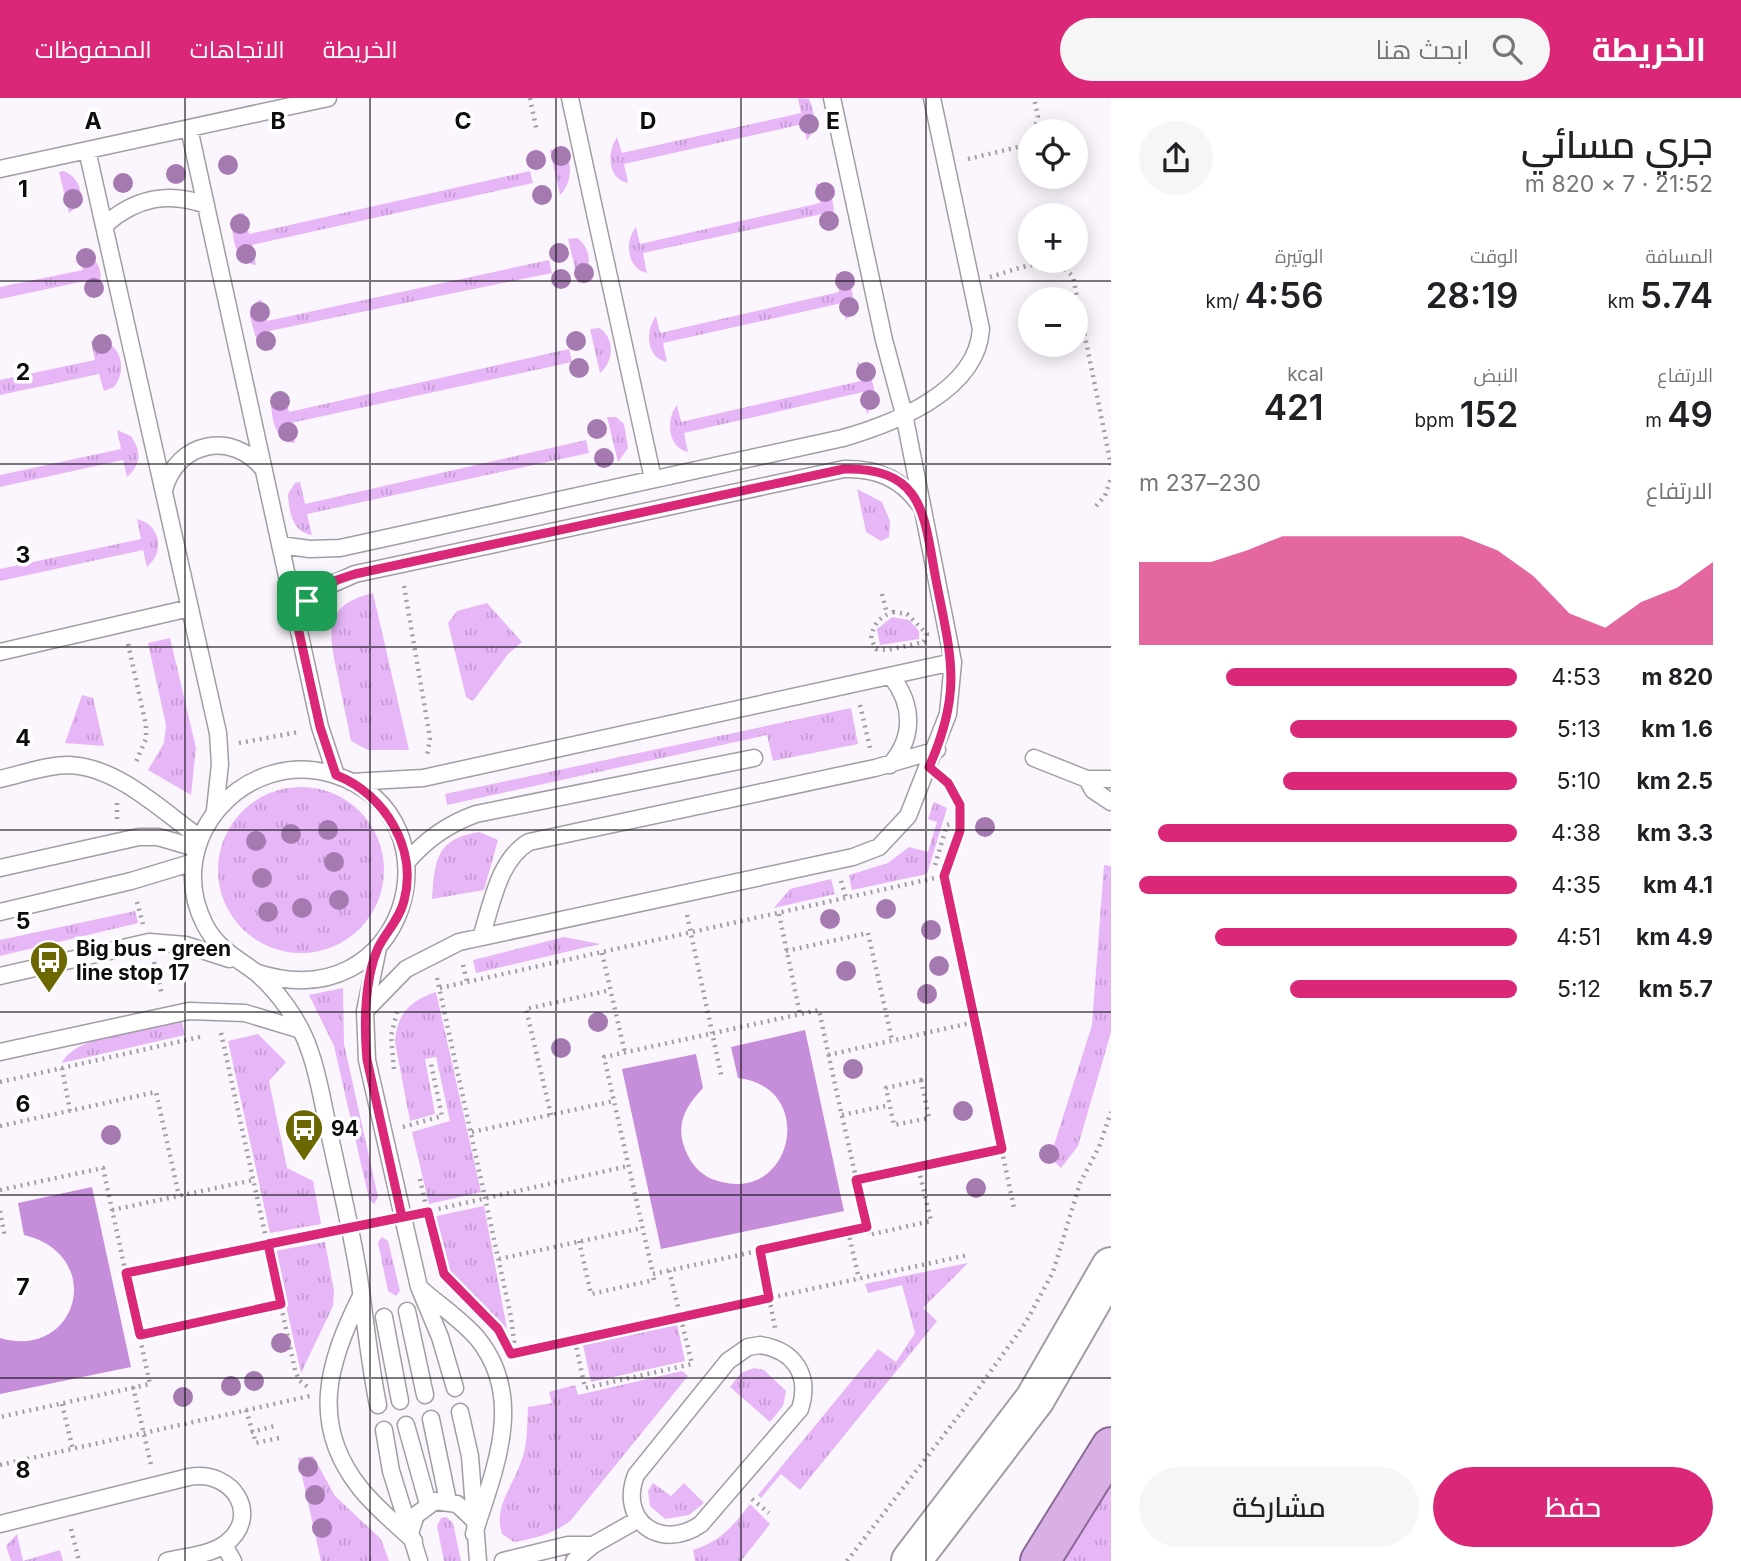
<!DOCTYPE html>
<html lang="ar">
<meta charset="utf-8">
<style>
body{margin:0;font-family:Inter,Cairo,sans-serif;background:#f6f6f6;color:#202124;direction:rtl;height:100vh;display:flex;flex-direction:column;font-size:26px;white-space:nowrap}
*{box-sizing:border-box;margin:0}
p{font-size:23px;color:#757577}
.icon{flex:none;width:38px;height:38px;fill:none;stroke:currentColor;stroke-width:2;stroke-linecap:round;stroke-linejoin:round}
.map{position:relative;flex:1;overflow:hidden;direction:ltr}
.sheet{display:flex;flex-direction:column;background:#fff;width:630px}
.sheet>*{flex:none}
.controls{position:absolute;left:1018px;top:21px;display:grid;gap:14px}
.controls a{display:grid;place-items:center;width:70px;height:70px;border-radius:50%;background:#fff;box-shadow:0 4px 18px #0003;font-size:35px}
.pin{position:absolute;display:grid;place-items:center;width:60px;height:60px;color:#fff;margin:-30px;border-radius:14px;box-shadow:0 4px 10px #0006}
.round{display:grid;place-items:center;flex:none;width:74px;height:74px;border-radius:37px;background:#f6f6f6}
.head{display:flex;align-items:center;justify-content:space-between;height:119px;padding:0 28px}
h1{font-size:38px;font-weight:600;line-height:52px}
.metrics{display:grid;grid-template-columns:repeat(3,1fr);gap:10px;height:119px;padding:7px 28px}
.metrics div{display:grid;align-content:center}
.metrics b{font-size:35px;font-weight:600}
.metrics small{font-size:19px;font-weight:400}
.metrics p{font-size:19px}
.chart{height:196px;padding:14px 28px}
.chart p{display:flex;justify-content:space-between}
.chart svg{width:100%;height:126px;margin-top:7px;fill:#db2777;opacity:.7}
.cta{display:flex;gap:14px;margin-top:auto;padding:14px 28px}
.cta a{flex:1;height:80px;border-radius:42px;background:#db2777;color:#fff;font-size:28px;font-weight:600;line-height:80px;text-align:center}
.cta a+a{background:#f6f6f6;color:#202124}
ul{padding:0 28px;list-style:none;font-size:23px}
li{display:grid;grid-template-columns:112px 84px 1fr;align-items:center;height:52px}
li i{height:18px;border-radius:9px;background:#db2777}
header{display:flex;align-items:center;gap:42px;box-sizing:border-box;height:98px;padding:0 35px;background:#db2777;color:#fff}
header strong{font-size:33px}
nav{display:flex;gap:38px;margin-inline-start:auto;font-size:24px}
.search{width:490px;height:63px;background:#f6f6f6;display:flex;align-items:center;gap:18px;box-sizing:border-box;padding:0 24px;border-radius:38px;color:#757577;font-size:26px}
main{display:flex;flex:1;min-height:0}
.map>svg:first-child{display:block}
</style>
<header>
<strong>الخريطة</strong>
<div class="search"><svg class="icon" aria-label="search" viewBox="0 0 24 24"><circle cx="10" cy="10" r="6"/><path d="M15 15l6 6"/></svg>ابحث هنا</div>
<nav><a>الخريطة</a><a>الاتجاهات</a><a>المحفوظات</a></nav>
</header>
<main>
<section class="sheet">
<div class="head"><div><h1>جري مسائي</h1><p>21:52 · 7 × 820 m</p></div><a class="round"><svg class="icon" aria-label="share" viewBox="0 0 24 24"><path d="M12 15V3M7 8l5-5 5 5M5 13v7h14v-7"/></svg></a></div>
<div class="metrics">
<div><p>المسافة</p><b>5.74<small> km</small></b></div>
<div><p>الوقت</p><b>28:19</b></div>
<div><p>الوتيرة</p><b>4:56<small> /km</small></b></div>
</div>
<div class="metrics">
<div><p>الارتفاع</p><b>49<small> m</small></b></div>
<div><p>النبض</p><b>152<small> bpm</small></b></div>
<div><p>kcal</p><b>421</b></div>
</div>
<div class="chart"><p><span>الارتفاع</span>230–237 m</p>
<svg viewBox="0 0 160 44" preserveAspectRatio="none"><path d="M0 44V15L10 15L20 15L30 11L40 6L50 6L60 6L70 6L80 6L90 6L100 11L110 20L120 33L130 38L140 29L150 24L160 15V44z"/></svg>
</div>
<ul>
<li><b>820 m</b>4:53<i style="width:77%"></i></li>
<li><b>1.6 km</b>5:13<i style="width:60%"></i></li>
<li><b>2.5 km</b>5:10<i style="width:62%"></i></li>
<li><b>3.3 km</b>4:38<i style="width:95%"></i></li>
<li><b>4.1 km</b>4:35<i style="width:100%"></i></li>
<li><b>4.9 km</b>4:51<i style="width:80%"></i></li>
<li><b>5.7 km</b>5:12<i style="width:60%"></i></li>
</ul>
<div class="cta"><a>حفظ</a><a>مشاركة</a></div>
</section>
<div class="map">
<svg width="1111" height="1463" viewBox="0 0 1111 1463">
<defs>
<pattern id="grass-tufts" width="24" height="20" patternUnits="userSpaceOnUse" patternTransform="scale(1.75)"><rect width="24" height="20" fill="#e6b6f7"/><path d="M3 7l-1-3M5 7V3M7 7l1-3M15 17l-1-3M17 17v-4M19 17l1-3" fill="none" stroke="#c49bd3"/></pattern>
</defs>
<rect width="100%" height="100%" fill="#fbf6fd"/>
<!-- grass -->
<path fill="url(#grass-tufts)" d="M 798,0 L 809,1 C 815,16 818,30 807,42 L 803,26 L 624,66 L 628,85 C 607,81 607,54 617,39 L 622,55 L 801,15 Z
M 559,51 C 575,60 572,86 560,97 L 550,52 Z
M 64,73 C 83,82 87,103 69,115 L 59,74 Z
M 530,73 L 533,85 L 252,147 L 256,167 C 236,164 233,144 232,126 L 239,115 L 244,115 L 249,136 Z
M 816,85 L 828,91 C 835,105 837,119 826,132 L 822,116 L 643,155 L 647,175 C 627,171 624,143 636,129 L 640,146 L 820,105 Z
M 577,140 C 593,151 592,174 579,186 L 568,141 Z
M 79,153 C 102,158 109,186 89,200 L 85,183 L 0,201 L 0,189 L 83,172 Z
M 549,162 L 552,175 L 269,233 L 273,253 L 258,247 L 250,219 L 251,208 L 261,201 L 267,223 Z
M 836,175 L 848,180 C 854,194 856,209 846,222 L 842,205 L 663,245 L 667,264 C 646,260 645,233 656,218 L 660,235 L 839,194 Z
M 599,230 C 615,239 614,264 600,275 L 590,231 Z
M 98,242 C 121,244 128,272 114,289 L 104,293 L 99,276 L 0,297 L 0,282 L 95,262 L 91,243 Z
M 569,251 L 572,264 L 291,325 L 295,345 C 275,343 272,322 271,305 L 279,294 L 283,293 L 289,314 Z
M 857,264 L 869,270 L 875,295 L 867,317 L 863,294 L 684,335 L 688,354 C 668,350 665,322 677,307 L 681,324 L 861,283 Z
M 607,319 L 616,319 L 624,326 L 628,350 L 618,364 Z
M 117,332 L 131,338 C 141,353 142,366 127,379 L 123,362 L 0,389 L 0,377 L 121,351 Z
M 586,342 L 589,355 L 307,416 L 312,437 C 292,434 289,413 288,396 L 295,385 L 300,384 L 305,406 Z
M 857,391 L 882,404 L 890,423 L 889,439 L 881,443 L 866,434 Z
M 137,421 C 161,427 165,454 147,469 L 143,452 L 0,483 L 0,471 L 141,441 Z
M 373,495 L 409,652 L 368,652 L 351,643 C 347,622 342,601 338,579 C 329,537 321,507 373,495 Z
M 487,505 L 522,544 L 508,556 L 473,603 L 466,599 L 448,525 L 457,513 Z
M 892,519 L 909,522 L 919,533 L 919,541 L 880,547 L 877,531 Z
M 170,540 L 196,650 L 191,697 L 148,672 L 164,645 L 166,627 L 148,545 Z
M 82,597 L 93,600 L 104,648 L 65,645 Z
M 851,610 L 858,646 L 773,663 L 767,637 L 447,707 L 445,696 Z
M218 772a83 83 0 1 1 166 0a83 83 0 1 1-166 0Z
M 934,704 L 947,710 L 927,776 L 852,792 L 849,777 L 888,765 L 909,749 L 928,754 L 937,724 L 928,721 Z
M 479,734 L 498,742 L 484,792 L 432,801 C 435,763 435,741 479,734 Z
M 1104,767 L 1111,768 L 1111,934 L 1078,1048 L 1061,1070 L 1050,1060 L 1092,927 Z
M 831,781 L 835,796 L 774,810 L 790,791 Z
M 135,813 L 138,825 L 0,858 L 0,842 Z
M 564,839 L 600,846 L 476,875 L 473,862 Z
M 343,890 L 344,946 L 378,1099 L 374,1106 L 369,1101 L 334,948 L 309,897 Z
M 436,894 L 481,1094 L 429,1106 L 412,1034 L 450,1023 L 436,959 L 425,961 L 435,1016 L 410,1023 L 395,944 C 397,915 410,903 436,894 Z
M 182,924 L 185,937 L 62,965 C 76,936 152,930 182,924 Z
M 258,936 L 286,964 L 269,983 L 287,1070 L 313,1083 L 321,1126 L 270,1135 L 228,943 Z
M 484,1108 L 507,1231 L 447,1175 L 432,1119 Z
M 382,1139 L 388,1143 L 400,1193 L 396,1198 L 388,1193 L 378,1144 Z
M 325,1144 L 334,1193 L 333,1208 L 301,1275 L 274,1153 Z
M 968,1165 L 923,1210 L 937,1223 L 800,1392 L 781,1376 L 761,1400 L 758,1397 L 878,1251 L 896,1264 L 915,1235 L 902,1187 L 868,1195 L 865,1186 Z
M 677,1226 L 685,1263 L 591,1284 L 583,1247 Z
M 754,1270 L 764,1272 L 786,1293 L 783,1308 L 770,1324 L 730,1289 L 741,1275 Z
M 682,1273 L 688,1278 L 571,1422 C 554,1436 536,1440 514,1444 L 502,1436 C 493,1409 513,1388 521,1364 C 528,1347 527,1327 528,1309 L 552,1305 L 549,1294 L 575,1287 L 578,1297 Z
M 313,1358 L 335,1398 L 381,1441 L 389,1463 L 321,1463 L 298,1360 Z
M 653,1385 L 671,1398 L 684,1385 L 704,1405 L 689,1417 L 665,1421 L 650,1408 L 648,1393 Z
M 1111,1387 L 1111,1463 L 1059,1463 Z
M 750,1406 L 770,1426 L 741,1463 L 695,1463 L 693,1452 C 720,1444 733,1428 750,1406 Z
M 441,1420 L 446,1419 L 453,1425 L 461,1463 L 444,1463 L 437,1428 Z
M 17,1436 L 23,1463 L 60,1452 L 63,1463 L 11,1463 L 6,1448 Z"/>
<!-- water -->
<path fill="#c68ddb" d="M 805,932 L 844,1113 L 661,1151 L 622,971 L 696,956 L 703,990 C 686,1008 675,1026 685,1051 C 691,1067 702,1079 718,1083 C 793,1106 818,989 738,980 L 731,949 Z
M 92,1089 L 131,1269 L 0,1296 L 0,1240 C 78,1263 107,1157 24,1137 L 18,1105 Z"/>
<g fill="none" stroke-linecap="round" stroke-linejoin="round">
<!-- service casing -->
<g stroke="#a29da4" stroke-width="19">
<path id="service" d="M 570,0 L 653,381
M 189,30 L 320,629 L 336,677
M 87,52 L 218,635 L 220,666 L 215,712
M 0,71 L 328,0
M 106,126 C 136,100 168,93 206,107
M 164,392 C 177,343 233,332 264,372
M 280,447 L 310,451 L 340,450 L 843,340 C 895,325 977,293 981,231 L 932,0
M 295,516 L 321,491 L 355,476 L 844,371 C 876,370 901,380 920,407
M 0,554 L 190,510
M 1034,660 L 1087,681 L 1111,681
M 890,667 C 915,639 913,606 891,578
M 0,681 C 22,676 46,667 69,667 C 118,669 161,712 200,740
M 1087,681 L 1093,692 L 1111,704
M 351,684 L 423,680 L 953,564
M 406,765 C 425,742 448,726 476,716 L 754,660
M 0,770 L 139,739 L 158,739 L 196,750
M 0,814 L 131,783 L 194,764
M 481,839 C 492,807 498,762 529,744 L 875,670 L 937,652
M 378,850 L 365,913 L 367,962 L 419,1189 L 440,1239 L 455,1290
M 255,874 C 407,925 464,719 335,677 C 245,648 161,742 205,827 C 217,850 235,859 254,873 C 277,891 300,924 309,951 C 319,978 323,1007 329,1034 C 339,1080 350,1126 358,1173 C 365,1218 369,1263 378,1307
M 0,878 L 149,844 L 186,847 L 229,861
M 365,913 L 406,871 L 459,844 L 853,759 L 879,749 L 908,718 L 948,616 L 953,564 L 904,316 L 884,242 L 832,0
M 0,954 L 189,913 L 245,915 L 301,932
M 421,1191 C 439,1207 463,1223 478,1241 C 526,1301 494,1372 474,1436
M 361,1198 C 328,1264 309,1326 360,1390 C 375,1409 396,1426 414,1443
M 407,1213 L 425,1297
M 384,1219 L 400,1303
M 760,1247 C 794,1252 811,1277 800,1311 L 701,1426 C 661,1454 618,1423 636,1377 L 728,1263 L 748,1249 Z
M 460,1314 L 470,1358 L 478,1463
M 431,1321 L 448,1403
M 406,1327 L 428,1406
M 384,1332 L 391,1373 L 419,1463
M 0,1426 L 189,1379 C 234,1371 262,1419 225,1446 C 210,1457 184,1459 167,1463
M 411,1432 L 416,1417 L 435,1403 L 457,1406 L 473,1421
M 224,1447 L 233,1463
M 503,1463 L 568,1447 L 593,1447
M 574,1463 L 593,1447 L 639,1421"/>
</g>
<!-- tertiary casing -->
<g stroke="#a29da4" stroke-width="42">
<path id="tertiary" d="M 911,1463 L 1035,1301 L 1111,1169"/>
</g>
<!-- trunk casing -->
<g stroke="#8a6a96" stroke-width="42">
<path id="trunk" d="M 1040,1463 L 1111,1349"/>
</g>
<!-- path -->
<path stroke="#a29ea3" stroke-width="4.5" stroke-dasharray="2 5" stroke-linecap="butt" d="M 530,0 L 537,34
M 1034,33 L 1038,18 L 1034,0
M 968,61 L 1018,49 L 1031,39
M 990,179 C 1016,172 1053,153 1073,179 L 1111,367
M 1096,408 L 1105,398 L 1111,380
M 404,488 L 430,640 L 427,658
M 882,496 L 887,516
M 893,514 L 907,516 L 927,536 L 924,544 L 888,552 L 876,551 L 871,541 C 873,527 879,519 893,514 Z
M 128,546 L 146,627 L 146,641 L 135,666
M 860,607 L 870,650
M 239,645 L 299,634
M 117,705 L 117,724
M 935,767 L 947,727 L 953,725 L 960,728
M 944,778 L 1014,1110
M 841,783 L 846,800
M 137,804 L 143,826
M 779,816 L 800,916
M 687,817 L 722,981
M 786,853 L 868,835 L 892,942
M 602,855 L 625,955
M 154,864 L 162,897
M 463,867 L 467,884
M 437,880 L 511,1219 L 514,1243 L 511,1256 L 968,1157
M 440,890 L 944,778 C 955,745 972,712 945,682
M 221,935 L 295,1272 L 299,1282 L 309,1290
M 828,957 L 975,924
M 62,970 L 70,1013
M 394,971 L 391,938 L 397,914
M 921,982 L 929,1020 L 894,1027 L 886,990 Z
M 0,984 L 204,938
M 551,1017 L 526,911 L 611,892
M 842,1017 L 890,1007
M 0,1028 L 156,994 L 179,1098
M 403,1029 L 442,1018 L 431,966
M 472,1034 L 614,1003
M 420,1081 L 438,1162 L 452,1186
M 856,1082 L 1002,1051
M 0,1092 L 103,1070 L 150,1286 L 0,1319
M 112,1112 L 254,1082
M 0,1113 L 5,1139
M 425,1114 L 628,1068
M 867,1129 L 653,1176 L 604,959 L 819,912 C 834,984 851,1057 867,1129 L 868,1137 L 931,1123 L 918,1069
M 848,1133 L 859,1181
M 579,1143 L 591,1196 L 654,1182 L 653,1176
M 760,1152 L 775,1230
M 499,1161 L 642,1130
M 126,1175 L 331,1133
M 140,1237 L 281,1206
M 575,1243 L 585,1290 L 692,1266 L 669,1172
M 133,1289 L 151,1367
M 62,1306 L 73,1352
M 246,1312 L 256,1345 L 279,1340
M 251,1334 L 275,1328
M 0,1367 L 310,1298
M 752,1401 L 769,1415
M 71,1431 L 79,1463
M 847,1463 L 963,1312 L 1026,1224 L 1053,1174 L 1080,1085 L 1099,1049 L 1111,1014"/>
<!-- service -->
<use href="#service" stroke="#fff" stroke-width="16"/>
<!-- tertiary -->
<use href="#tertiary" stroke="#fff" stroke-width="38"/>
<!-- trunk -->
<use href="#trunk" stroke="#d8b0e6" stroke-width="38"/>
</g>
<!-- trees -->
<g fill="#a57ab1">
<circle cx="809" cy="26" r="10"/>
<circle cx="561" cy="58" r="10"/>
<circle cx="536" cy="62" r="10"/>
<circle cx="228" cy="67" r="10"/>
<circle cx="176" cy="76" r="10"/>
<circle cx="123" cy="85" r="10"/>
<circle cx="825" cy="94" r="10"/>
<circle cx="542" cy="97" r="10"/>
<circle cx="73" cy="101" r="10"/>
<circle cx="829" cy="123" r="10"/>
<circle cx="240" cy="126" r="10"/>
<circle cx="559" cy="155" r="10"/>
<circle cx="246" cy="156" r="10"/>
<circle cx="86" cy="160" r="10"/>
<circle cx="584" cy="175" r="10"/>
<circle cx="561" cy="181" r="10"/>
<circle cx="845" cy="183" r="10"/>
<circle cx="94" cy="190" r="10"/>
<circle cx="849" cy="209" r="10"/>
<circle cx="260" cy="214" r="10"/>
<circle cx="266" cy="243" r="10"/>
<circle cx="576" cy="243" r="10"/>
<circle cx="102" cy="246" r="10"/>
<circle cx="579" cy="270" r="10"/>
<circle cx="866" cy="274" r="10"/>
<circle cx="870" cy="302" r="10"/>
<circle cx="280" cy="303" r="10"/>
<circle cx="597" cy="331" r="10"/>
<circle cx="288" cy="334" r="10"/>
<circle cx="604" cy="360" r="10"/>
<circle cx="985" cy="729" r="10"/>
<circle cx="328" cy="732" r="10"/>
<circle cx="291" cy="736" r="10"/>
<circle cx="256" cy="743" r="10"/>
<circle cx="334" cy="764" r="10"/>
<circle cx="262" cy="780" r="10"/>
<circle cx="339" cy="802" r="10"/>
<circle cx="302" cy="810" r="10"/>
<circle cx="886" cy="811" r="10"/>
<circle cx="268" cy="814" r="10"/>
<circle cx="830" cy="821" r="10"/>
<circle cx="931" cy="832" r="10"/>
<circle cx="939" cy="868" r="10"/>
<circle cx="846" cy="873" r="10"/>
<circle cx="927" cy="896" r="10"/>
<circle cx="598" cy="924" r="10"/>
<circle cx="561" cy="950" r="10"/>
<circle cx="853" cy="971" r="10"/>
<circle cx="963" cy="1013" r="10"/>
<circle cx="111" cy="1037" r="10"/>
<circle cx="1049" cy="1056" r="10"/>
<circle cx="976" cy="1090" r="10"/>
<circle cx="281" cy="1245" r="10"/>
<circle cx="254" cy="1283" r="10"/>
<circle cx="231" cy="1288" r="10"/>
<circle cx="183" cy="1299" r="10"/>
<circle cx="308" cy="1369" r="10"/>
<circle cx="315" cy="1397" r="10"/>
<circle cx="322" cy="1430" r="10"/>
</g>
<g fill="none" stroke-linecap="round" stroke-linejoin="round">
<!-- route casing -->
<g stroke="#fff" stroke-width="14">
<path id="route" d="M 307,503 L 295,516 L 320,629 L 336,677 C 385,696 418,751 404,803 C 399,822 386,834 378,850 C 364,882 364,929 367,962 L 402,1119 L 268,1146 L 281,1206 L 140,1237 L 126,1175 C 227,1155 328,1135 428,1114 L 444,1176 L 498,1231 L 511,1256 L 769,1200 L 760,1152 L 867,1129 L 856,1082 L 1002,1051 L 944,778 L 960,733 L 960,707 L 948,685 L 929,669 C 963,593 951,559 936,482 C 924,419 925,369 844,371 L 355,476 L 337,482 L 307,503"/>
</g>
<!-- route -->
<use href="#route" stroke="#db2777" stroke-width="9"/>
</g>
<!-- grid -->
<path fill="none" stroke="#0d0c0e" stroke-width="2" stroke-opacity="0.55" d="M 185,0 L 185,1463M 370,0 L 370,1463M 556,0 L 556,1463M 741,0 L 741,1463M 926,0 L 926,1463M 0,183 L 1111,183M 0,366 L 1111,366M 0,549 L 1111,549M 0,732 L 1111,732M 0,914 L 1111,914M 0,1097 L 1111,1097M 0,1280 L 1111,1280"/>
<!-- icons -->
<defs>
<g id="bus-pin" transform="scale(2.0125)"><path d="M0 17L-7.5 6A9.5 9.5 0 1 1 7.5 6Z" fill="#6c6700" stroke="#fff"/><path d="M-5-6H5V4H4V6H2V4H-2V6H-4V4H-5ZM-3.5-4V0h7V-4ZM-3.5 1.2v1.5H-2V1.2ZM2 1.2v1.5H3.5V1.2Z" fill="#fff"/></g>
</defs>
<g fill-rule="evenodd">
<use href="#bus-pin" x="49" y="862"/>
<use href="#bus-pin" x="304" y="1030"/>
</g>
<g text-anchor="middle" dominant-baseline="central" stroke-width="7" stroke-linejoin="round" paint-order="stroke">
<!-- poi labels -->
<g font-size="21" font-weight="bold" fill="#0d0c0e" stroke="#fff" text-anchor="start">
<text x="76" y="850">Big bus - green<tspan x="76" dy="24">line stop 17</tspan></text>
<text x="331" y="1030">94</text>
</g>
</g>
<g font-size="23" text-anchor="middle" font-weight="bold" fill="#0d0c0e" stroke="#fff" stroke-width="7" stroke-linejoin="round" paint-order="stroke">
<text x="93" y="31">A</text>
<text x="278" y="31">B</text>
<text x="463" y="31">C</text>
<text x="648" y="31">D</text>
<text x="833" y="31">E</text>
<text x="23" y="99">1</text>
<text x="23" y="282">2</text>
<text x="23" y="465">3</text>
<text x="23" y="648">4</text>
<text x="23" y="831">5</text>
<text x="23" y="1014">6</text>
<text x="23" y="1197">7</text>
<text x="23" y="1380">8</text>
</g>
</svg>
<div class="controls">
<a><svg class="icon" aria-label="locate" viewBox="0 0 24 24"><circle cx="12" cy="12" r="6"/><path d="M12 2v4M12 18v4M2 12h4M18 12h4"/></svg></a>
<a>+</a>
<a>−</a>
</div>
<div class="pin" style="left:307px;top:503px;background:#1e9e55"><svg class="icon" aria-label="arrive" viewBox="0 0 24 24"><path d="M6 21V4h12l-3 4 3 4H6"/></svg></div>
</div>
</main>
